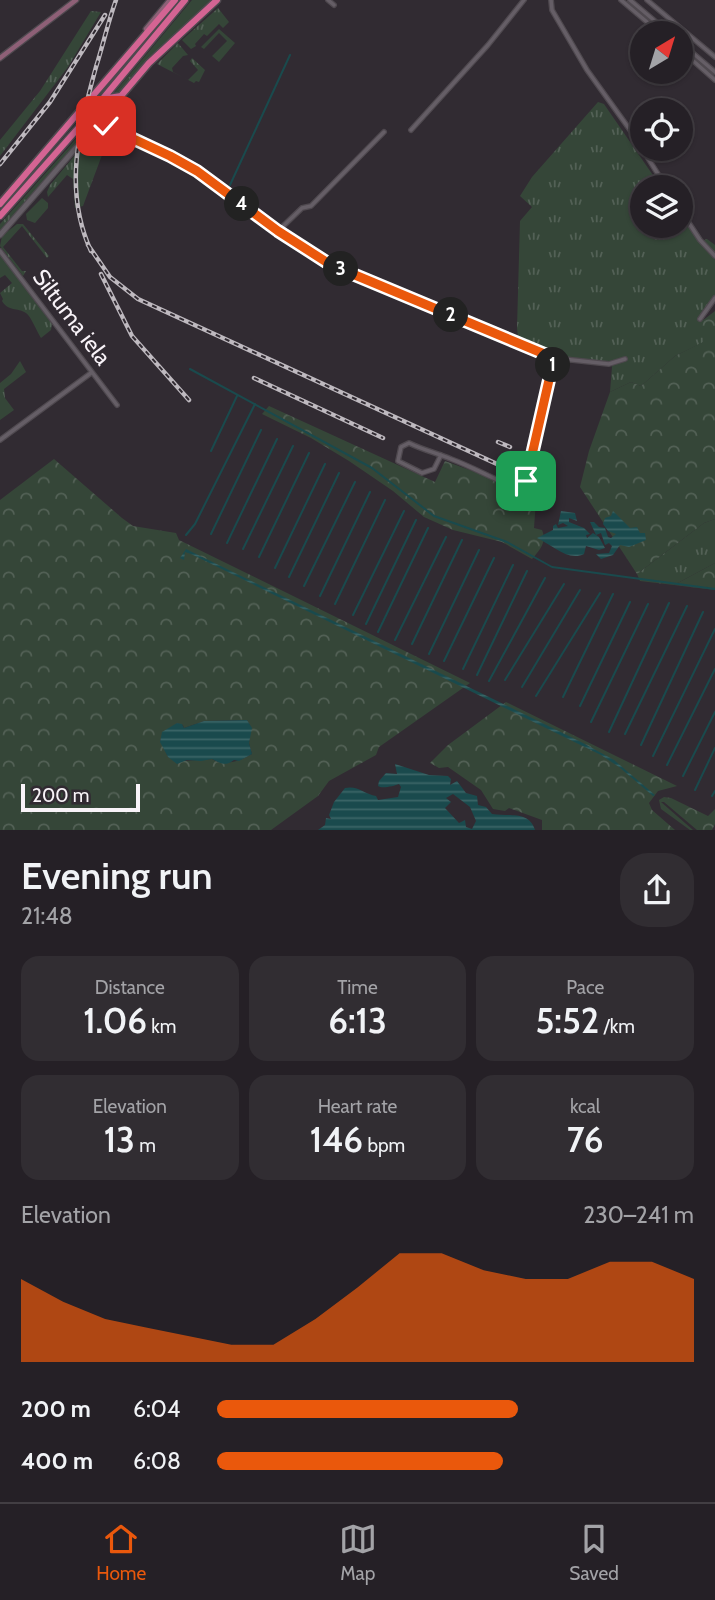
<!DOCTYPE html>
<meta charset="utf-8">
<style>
body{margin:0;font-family:Cabin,sans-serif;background:#312d32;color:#f1f3f6;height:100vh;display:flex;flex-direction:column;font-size:26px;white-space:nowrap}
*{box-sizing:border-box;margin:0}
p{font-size:23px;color:#a3a3a7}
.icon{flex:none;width:38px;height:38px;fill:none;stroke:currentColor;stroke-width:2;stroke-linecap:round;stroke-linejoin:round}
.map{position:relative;height:830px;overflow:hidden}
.drawer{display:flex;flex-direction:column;background:#252026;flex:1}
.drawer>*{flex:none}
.needle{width:46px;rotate:38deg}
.buttons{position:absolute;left:630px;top:21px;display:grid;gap:14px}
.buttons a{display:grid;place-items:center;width:63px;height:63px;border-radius:50%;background:#252026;box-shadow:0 2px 5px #0004,0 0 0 2px #423e43;font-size:35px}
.scale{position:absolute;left:21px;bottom:18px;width:119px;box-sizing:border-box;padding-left:7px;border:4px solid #f8f3f8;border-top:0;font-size:19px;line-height:24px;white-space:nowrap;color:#f8f3f8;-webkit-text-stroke:5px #312b32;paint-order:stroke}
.pin{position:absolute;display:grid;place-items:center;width:60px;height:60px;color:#fff;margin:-30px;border-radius:14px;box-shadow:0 4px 10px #0006}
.km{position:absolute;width:35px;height:35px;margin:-18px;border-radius:50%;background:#222;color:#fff;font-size:19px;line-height:35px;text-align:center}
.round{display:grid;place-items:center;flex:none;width:74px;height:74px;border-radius:28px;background:#312d32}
.headline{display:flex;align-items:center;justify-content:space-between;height:119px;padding:0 21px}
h1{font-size:38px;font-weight:600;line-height:52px}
.metrics{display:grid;grid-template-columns:repeat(3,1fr);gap:10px;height:119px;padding:7px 21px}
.metrics div{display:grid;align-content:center;border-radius:18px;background:#312d32;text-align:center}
.metrics b{font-size:35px;font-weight:600}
.metrics small{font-size:19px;font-weight:400}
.metrics p{font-size:19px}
.chart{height:196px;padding:14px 21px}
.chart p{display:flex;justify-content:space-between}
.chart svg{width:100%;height:126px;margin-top:7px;fill:#ea580c;opacity:.7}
ul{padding:0 21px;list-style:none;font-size:23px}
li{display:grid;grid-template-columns:112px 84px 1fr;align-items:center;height:52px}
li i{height:18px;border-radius:9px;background:#ea580c}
.menu{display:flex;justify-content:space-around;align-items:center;height:98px;border-top:2px solid #423e43;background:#252026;font-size:19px;color:#a3a3a7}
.menu a{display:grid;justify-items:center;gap:4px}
.menu .on{color:#ea580c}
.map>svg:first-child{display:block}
</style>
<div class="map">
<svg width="715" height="830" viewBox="0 0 715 830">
<defs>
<pattern id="grass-tufts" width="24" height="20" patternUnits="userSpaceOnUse" patternTransform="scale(1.75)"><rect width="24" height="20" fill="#354638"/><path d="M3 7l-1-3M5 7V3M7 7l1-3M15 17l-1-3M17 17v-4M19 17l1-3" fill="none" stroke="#536156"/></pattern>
<pattern id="forest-crowns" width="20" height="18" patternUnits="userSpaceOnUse" patternTransform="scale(1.75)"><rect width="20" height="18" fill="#354638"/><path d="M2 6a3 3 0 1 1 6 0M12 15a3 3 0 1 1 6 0" fill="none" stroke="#536156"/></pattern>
<pattern id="water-rules" width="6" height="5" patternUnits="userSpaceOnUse" patternTransform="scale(1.75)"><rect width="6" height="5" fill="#1a4a4d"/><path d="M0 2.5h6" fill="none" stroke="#3c6567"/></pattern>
</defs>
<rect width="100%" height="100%" fill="#312b32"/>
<!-- grass -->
<path fill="url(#grass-tufts)" d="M 178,0 L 182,0 L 85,116 L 86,109 Z
M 192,0 L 212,0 L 145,63 L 78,143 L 0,231 L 0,224 L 68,148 Z
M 218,8 L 229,22 L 223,28 L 219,24 L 207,36 L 204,34 L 195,44 L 196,46 L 191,49 L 182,40 Z
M 91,11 L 101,12 L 68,67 L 0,156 L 0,140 L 40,91 Z
M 178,43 L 188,55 L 183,56 L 172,68 L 173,72 L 188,80 L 198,70 L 190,61 L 192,58 L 205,70 L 199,82 L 196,81 L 194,83 L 157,64 Z
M 598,102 L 604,104 L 661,187 L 642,187 L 642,226 L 681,226 L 681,216 L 699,242 L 707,239 L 715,245 L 715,295 L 703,313 L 704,342 L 675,356 L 641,386 L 631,382 L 610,392 L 612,367 L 609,362 L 562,359 L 522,342 L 518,337 L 517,328 L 520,221 L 532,207 L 520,196 L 532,177 Z
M 100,129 L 101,137 L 99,140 L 105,143 L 105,147 L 83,206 L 75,208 L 73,179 L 67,175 L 48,197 L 47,192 L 50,185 L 96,130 Z
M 42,198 L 48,203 L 48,208 L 35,223 L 27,220 L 26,214 Z
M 17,224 L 23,224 L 49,256 L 47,258 L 22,226 L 3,247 L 22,271 L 26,271 L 23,276 L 0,246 L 2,236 Z
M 0,255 L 52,324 L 51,330 L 41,338 C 37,332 31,316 26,313 C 17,307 9,312 2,301 L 3,299 L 0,293 L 12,283 L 5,275 L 0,278 Z
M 20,361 L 26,372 L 4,389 L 5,398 L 14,410 L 0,420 L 0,383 L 11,374 Z
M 715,519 L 715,563 L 674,585 L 640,581 L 637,574 L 704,523 Z"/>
<!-- forest -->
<path fill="url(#forest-crowns)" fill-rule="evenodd" d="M 715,311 L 715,519 L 704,523 L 637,574 L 580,487 L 589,451 L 610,392 L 631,382 L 641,386 L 675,356 L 703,342 L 702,321 Z
M 269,406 L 435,482 L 445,461 L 533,493 L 536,500 L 534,528 L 542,530 C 547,542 540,550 532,559 L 502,542 L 453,530 L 424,517 L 393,491 L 349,461 L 311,438 L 262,414 Z
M 54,459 L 122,518 L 133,526 L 176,533 L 179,540 L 470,683 L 379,747 L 376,755 L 329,781 L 318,796 L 271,830 L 0,830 L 0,500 ZM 247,720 L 251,727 L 249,743 L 252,754 C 240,761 224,767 212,759 L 184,761 L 168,757 L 160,740 L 177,723 L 183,725 L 184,728 L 204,721 Z
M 715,563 L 715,590 L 674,585 Z
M 506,702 L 677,786 L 658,791 L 649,803 L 652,810 L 675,830 L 542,830 L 542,820 L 509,808 L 505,811 L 493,809 L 481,790 L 448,767 L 439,768 L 430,763 L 448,745 Z
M 664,797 L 671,798 L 708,816 L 715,809 L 715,824 L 712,830 L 697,830 L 664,802 L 661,802 L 693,830 L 690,830 L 661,809 L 659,800 Z"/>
<!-- garden -->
<path fill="#354638" d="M 219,29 L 235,43 L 219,62 L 212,56 L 227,41 L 219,33 L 204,49 L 201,47 Z"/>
<!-- water -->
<path fill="url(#water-rules)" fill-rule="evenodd" d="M 561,511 L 575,513 L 577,521 L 569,518 L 569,522 L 584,528 L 590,534 L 586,535 L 587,538 L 593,533 L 599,537 L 605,548 L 599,550 L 586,546 L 584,554 C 568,562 551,544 537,538 L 553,530 L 553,526 L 556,524 L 558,528 L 568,526 L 563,523 L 558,525 Z
M 613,511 L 630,528 L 637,527 L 640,533 L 645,533 L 646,540 L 629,547 L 620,545 L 613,555 L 601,559 L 596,554 L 609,553 L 612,546 L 609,543 L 605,545 L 601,533 L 596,535 L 590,522 L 594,522 L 599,527 L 605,528 L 608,537 L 611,538 L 616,534 L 608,531 L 603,524 L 605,518 L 611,516 Z
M 186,549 L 583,743 L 614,760 L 655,795 L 653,796 L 619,767 L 601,755 L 191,554 L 185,552 L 184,560 L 180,558 Z
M 247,720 L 252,728 L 249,743 L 252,754 L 239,761 L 234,760 C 225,767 220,763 212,759 L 201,761 L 187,760 L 177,764 L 168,757 L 160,742 L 162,732 L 177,723 L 182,724 L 184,728 L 204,721 Z
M 395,764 L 429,775 L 448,776 L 451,779 L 450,785 L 457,781 L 466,793 L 477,796 L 478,805 L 486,807 L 492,814 C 508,817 529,810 535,830 L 318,830 L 325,825 L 326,818 L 331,819 L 329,815 L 334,802 L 345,788 C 357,785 365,794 376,796 L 378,800 L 398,797 L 401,787 L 399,784 C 394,786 382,789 378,786 L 379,781 L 386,773 L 397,774 ZM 453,794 L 470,807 L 476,821 L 472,829 L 466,827 L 465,820 L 459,823 L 445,808 L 451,802 L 446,798 Z"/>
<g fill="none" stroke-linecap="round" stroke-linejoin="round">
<!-- stream -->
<path stroke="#1a4a4d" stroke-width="2" d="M 230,185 L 290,55
M 190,369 L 372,468 L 434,516 L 507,542 L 552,567 L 715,589
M 211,451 L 237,396
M 211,534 L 261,430
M 186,535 L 195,524 L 255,404
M 227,543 L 277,439
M 243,549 L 293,446
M 259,557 L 309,453
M 275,568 L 325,464
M 289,577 L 339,473
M 304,586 L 355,482
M 320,596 L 370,492
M 335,604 L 385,500
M 353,615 L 404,511
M 366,624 L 416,520
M 378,632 L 428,528
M 395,640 L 446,537
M 412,644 L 462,540
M 429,654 L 479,550
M 444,661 L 494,558
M 463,669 L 513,565
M 477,675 L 527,571
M 505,680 L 564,584
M 489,681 L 545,578
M 522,687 L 580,590
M 536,696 L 600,593
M 563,697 L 613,594
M 580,706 L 630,602
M 591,722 L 648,604
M 609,732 L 669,603
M 625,734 L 687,606
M 641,745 L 703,612
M 653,756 L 715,629
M 667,765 L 715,669
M 683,776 L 715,712
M 695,790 L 715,748
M 712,796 L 715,791"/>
<!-- minor casing -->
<g stroke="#4f494f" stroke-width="6">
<path id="minor" d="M 328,0 L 334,5
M 551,0 L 552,10 L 587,70 L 633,134 L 666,187
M 621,0 L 660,33
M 630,0 L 669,33
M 647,0 L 715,57
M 681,43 L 715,72
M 681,50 L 715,80
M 411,130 L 488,45 L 524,0
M 681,211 L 700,240 L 715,256
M 278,231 L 302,208 L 311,206 L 384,132
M 0,251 L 117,405
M 700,319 L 715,298
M 0,440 L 91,373
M 441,455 L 434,469 L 422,473 L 398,461 L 401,447 L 409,443 C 423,450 437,453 451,459 C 470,466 488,476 507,484 C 515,487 521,489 526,481 L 554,358 L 609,364 L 625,359"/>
</g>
<!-- tertiary casing -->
<g stroke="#4f494f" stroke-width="7">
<path id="tertiary" d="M 99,121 L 116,132 L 170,156 L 197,171 L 219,185 L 278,231 L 331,265 L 554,358
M 0,235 L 121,96"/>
</g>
<!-- secondary casing -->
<g stroke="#4f494f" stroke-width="7">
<path id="secondary" d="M 146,29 L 170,0
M 0,58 L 76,0"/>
</g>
<!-- trunk casing -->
<g stroke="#4f494f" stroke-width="9">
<path id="trunk" d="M 102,99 L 121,96 L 149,63 L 217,0
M 0,204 L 175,0
M 0,216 L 80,126 L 185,0"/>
</g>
<!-- minor -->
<use href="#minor" stroke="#655e66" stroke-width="3.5"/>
<!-- tertiary -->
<use href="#tertiary" stroke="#655e66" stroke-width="4.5"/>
<!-- secondary -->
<use href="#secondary" stroke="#8e6077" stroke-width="4.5"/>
<!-- trunk -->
<use href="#trunk" stroke="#d46493" stroke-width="6"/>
<!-- rail casing -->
<g stroke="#beb9bf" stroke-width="4.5">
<path id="rail" d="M 0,164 L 50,102 L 105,15
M 88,245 L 110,277 L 138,299 L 512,471
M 91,251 C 63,190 79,129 96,67 C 103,45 108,22 116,0
M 101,274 L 132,336 L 189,400
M 254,378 L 383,438
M 498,442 L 510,447"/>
</g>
<!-- rail -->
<use href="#rail" stroke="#312b32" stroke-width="2" stroke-dasharray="5" stroke-linecap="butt"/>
</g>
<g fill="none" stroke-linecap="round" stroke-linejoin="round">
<!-- route casing -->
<g stroke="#fff" stroke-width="14">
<path id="route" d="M 106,126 L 170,156 L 197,171 L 278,231 L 331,265 L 554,358 L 526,481"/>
</g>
<!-- route -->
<use href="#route" stroke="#ea580c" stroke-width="9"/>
</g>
<g text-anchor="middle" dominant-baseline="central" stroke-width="5" stroke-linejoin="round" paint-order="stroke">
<!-- street labels -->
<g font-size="23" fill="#f8f3f8" stroke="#312b32">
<text transform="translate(72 317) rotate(53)">Siltuma iela</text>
</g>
</g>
</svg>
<div class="buttons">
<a><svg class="needle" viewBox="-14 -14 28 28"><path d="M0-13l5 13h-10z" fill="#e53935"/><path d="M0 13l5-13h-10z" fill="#a3a3a7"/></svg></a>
<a><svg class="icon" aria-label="locate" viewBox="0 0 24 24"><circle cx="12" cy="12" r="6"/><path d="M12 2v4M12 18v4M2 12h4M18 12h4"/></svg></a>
<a><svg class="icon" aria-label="layers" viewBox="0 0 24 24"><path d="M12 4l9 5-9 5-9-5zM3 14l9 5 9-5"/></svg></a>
</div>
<div class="scale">200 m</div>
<div class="pin" style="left:526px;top:481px;background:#1e9e55"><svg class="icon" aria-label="arrive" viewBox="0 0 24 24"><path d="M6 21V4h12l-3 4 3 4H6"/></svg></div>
<div class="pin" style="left:106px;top:126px;background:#d93025"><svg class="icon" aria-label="check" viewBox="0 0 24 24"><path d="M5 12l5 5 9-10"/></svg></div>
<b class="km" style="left:553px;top:365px">1</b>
<b class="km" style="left:451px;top:315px">2</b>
<b class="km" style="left:341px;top:269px">3</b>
<b class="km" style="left:242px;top:204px">4</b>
</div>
<section class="drawer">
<div class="headline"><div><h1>Evening run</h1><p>21:48</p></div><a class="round"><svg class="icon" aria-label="share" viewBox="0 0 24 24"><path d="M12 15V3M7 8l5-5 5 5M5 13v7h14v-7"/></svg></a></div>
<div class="metrics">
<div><p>Distance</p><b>1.06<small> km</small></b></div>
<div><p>Time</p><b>6:13</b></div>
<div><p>Pace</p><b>5:52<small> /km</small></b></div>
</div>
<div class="metrics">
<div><p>Elevation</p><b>13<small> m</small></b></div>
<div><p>Heart rate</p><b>146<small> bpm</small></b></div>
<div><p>kcal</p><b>76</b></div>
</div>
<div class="chart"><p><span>Elevation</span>230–241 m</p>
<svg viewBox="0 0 160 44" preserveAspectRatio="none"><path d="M0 44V15L10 23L20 29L30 32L40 35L50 38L60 38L70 29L80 18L90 6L100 6L110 12L120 15L130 15L140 9L150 9L160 15V44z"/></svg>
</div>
<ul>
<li><b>200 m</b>6:04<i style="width:63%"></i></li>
<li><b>400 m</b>6:08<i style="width:60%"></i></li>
</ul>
</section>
<nav class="menu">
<a class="on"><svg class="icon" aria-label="home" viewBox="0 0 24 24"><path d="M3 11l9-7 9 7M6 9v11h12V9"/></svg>Home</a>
<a><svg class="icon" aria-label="map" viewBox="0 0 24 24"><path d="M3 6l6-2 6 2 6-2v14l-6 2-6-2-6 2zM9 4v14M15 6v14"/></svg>Map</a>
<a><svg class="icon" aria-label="saved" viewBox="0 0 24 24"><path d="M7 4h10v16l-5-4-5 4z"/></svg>Saved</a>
</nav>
